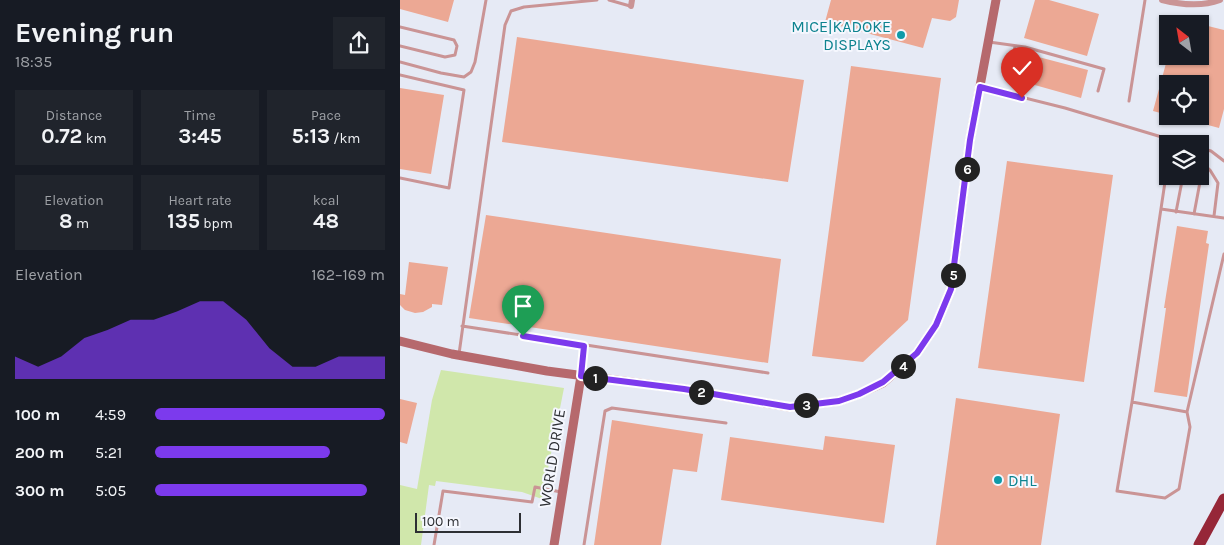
<!DOCTYPE html>
<meta charset="utf-8">
<style>
body{margin:0;font-family:Karla,sans-serif;background:#20242c;color:#f1f3f6;height:100vh;display:flex;flex-direction:column;font-size:19px;white-space:nowrap}
*{box-sizing:border-box;margin:0}
p{font-size:16px;color:#9ea1a6}
.icon{flex:none;width:28px;height:28px;fill:none;stroke:currentColor;stroke-width:2;stroke-linecap:round;stroke-linejoin:round}
.map{position:relative;flex:1;overflow:hidden}
.panel{display:flex;flex-direction:column;background:#171b24;width:400px}
.panel>*{flex:none}
.needle{width:32px;rotate:329deg}
.fabs{position:absolute;left:759px;top:15px;display:grid;gap:10px}
.fabs a{display:grid;place-items:center;width:50px;height:50px;border-radius:0px;background:#171b24;box-shadow:0 1px 4px #0004;font-size:25px}
.scale{position:absolute;left:15px;bottom:12px;width:106px;box-sizing:border-box;padding-left:5px;border:2px solid #2d2f33;border-top:0;font-size:14px;line-height:18px;white-space:nowrap;color:#2d2f33;-webkit-text-stroke:4px #f5f7fe;paint-order:stroke}
.pin{position:absolute;display:grid;place-items:center;width:42px;height:42px;color:#fff;margin:-51px -21px;border-radius:50% 50% 50% 0;rotate:-45deg;box-shadow:0 0 5px #0007}
.pin .icon{rotate:45deg}
.km{position:absolute;width:25px;height:25px;margin:-12px;border-radius:50%;background:#222;color:#fff;font-size:14px;line-height:25px;text-align:center}
.round{display:grid;place-items:center;flex:none;width:52px;height:52px;border-radius:0px;background:#20242c}
.overview{display:flex;align-items:center;justify-content:space-between;height:85px;padding:0 15px}
h1{font-size:28px;font-weight:700;line-height:38px}
.figures{display:grid;grid-template-columns:repeat(3,1fr);gap:8px;height:85px;padding:5px 15px}
.figures div{display:grid;align-content:center;border-radius:0px;background:#20242c;text-align:center}
.figures b{font-size:21px;font-weight:700}
.figures small{font-size:14px;font-weight:400}
.figures p{font-size:14px}
.chart{height:140px;padding:10px 15px}
.chart p{display:flex;justify-content:space-between}
.chart svg{width:100%;height:90px;margin-top:5px;fill:#7c3aed;opacity:.7}
ul{padding:0 15px;list-style:none;font-size:16px}
li{display:grid;grid-template-columns:80px 60px 1fr;align-items:center;height:38px}
li i{height:12px;border-radius:6px;background:#7c3aed}
main{display:flex;flex:1;min-height:0}
.map>svg:first-child{display:block}
</style>
<main>
<section class="panel">
<div class="overview"><div><h1>Evening run</h1><p>18:35</p></div><a class="round"><svg class="icon" aria-label="share" viewBox="0 0 24 24"><path d="M12 15V3M7 8l5-5 5 5M5 13v7h14v-7"/></svg></a></div>
<div class="figures">
<div><p>Distance</p><b>0.72<small> km</small></b></div>
<div><p>Time</p><b>3:45</b></div>
<div><p>Pace</p><b>5:13<small> /km</small></b></div>
</div>
<div class="figures">
<div><p>Elevation</p><b>8<small> m</small></b></div>
<div><p>Heart rate</p><b>135<small> bpm</small></b></div>
<div><p>kcal</p><b>48</b></div>
</div>
<div class="chart"><p><span>Elevation</span>162–169 m</p>
<svg viewBox="0 0 160 44" preserveAspectRatio="none"><path d="M0 44V33L10 38L20 33L30 24L40 20L50 15L60 15L70 11L80 6L90 6L100 15L110 29L120 38L130 38L140 33L150 33L160 33V44z"/></svg>
</div>
<ul>
<li><b>100 m</b>4:59<i style="width:100%"></i></li>
<li><b>200 m</b>5:21<i style="width:76%"></i></li>
<li><b>300 m</b>5:05<i style="width:92%"></i></li>
</ul>
</section>
<div class="map">
<svg width="824" height="545" viewBox="0 0 824 545">
<rect width="100%" height="100%" fill="#e6eaf5"/>
<!-- green -->
<path fill="#d0e7ab" d="M 41,370 L 164,388 L 142,499 L 122,492 L 36,481 L 35,486 L 29,485 L 21,545 L 0,545 L 0,485 L 17,489 L 32,400 Z"/>
<!-- building -->
<path fill="#eca894" d="M 0,0 L 54,0 L 48,22 L 0,9 Z
M 431,0 L 559,0 L 556,17 L 550,21 L 532,18 L 523,48 L 425,22 Z
M 635,0 L 649,0 L 699,14 L 687,56 L 624,38 Z
M 800,24 L 824,30 L 824,109 L 819,128 L 782,118 L 782,116 L 800,116 L 800,84 L 768,84 L 768,115 L 753,111 L 768,56 L 800,56 Z
M 117,37 L 404,80 L 388,182 L 102,142 Z
M 631,55 L 688,70 L 681,98 L 624,82 Z
M 451,66 L 541,78 L 508,320 L 463,362 L 412,356 Z
M 0,88 L 44,95 L 31,174 L 0,169 Z
M 607,161 L 713,175 L 684,382 L 578,368 Z
M 86,215 L 381,259 L 368,363 L 69,318 Z
M 777,226 L 808,231 L 806,243 L 809,244 L 787,397 L 754,392 L 766,308 L 764,308 Z
M 9,262 L 48,267 L 42,305 L 32,304 L 32,307 L 23,312 L 15,313 L 5,310 L 0,305 L 0,294 L 5,295 Z
M 556,398 L 660,414 L 641,545 L 536,545 Z
M 0,399 L 17,403 L 7,444 L 0,442 Z
M 212,420 L 303,434 L 297,472 L 273,469 L 261,545 L 194,545 Z
M 425,436 L 495,445 L 484,523 L 321,500 L 330,437 L 423,450 Z"/>
<g fill="none" stroke-linecap="round" stroke-linejoin="round">
<!-- lane -->
<path stroke="#ca9495" stroke-width="3" d="M 209,0 L 230,6
M 0,27 L 54,40 L 57,46 L 55,55 L 45,57 L 0,46
M 589,42 L 625,47 L 704,69 L 698,91
M 0,62 L 41,73 L 64,77 L 71,72 L 75,62 L 86,0
M 611,73 L 615,46
M 0,75 L 64,90 L 49,188 L 0,178
M 581,87 L 665,108 L 785,144
M 729,101 L 745,0
M 800,148 L 811,151 L 824,161
M 800,161 L 810,170 L 818,183 L 814,216
M 768,162 L 732,402 L 787,412 L 824,254
M 761,209 L 824,218
M 776,212 L 783,176
M 794,214 L 806,150
M 62,326 L 368,373
M 59,354 L 105,25 L 111,11 L 124,7 L 197,0
M 181,375 L 185,346
M 732,402 L 717,491 L 765,498 L 779,489 L 790,427 L 787,412
M 34,545 L 43,491 L 132,502 L 135,487 L 161,492
M 184,545 L 205,411 L 212,408 L 326,423"/>
<!-- street -->
<path stroke="#ca9495" stroke-width="6" d="M 762,0 C 782,5 801,7 820,0
M 231,6 L 232,0"/>
<!-- secondary -->
<path stroke="#b6696d" stroke-width="9" d="M 0,341 L 52,354 L 147,371 L 284,389 L 389,407 L 439,401 L 459,394 L 483,383 L 517,353 L 536,325 L 551,289 L 570,140 L 596,0
M 154,545 L 181,376"/>
<!-- highway -->
<path stroke="#962738" stroke-width="11" d="M 799,545 L 824,499"/>
</g>
<g fill="none" stroke-linecap="round" stroke-linejoin="round">
<!-- route casing -->
<g stroke="#fff" stroke-width="10">
<path id="route" d="M 123,336 L 184,346 L 181,376 L 284,389 L 390,407 L 439,401 L 459,394 L 483,382 L 517,353 L 536,325 L 551,289 L 570,140 L 580,87 L 622,98"/>
</g>
<!-- route -->
<use href="#route" stroke="#7c3aed" stroke-width="6"/>
</g>
<!-- markers -->
<g fill="#0f9aa8" stroke="#f5f7fe" stroke-width="2">
<circle cx="501" cy="35" r="5"/>
<circle cx="598" cy="480" r="5"/>
</g>
<g text-anchor="middle" dominant-baseline="central" stroke-width="4" stroke-linejoin="round" paint-order="stroke">
<!-- culture labels -->
<g font-size="16" fill="#0d838f" stroke="#f5f7fe" text-anchor="end">
<text x="491" y="26">MICE|KADOKE<tspan x="491" dy="18">DISPLAYS</tspan></text>
<text x="608" y="480" text-anchor="start">DHL</text>
</g>
<!-- street labels -->
<g font-size="16" fill="#2d2f33" stroke="#f5f7fe">
<text transform="translate(152 458) rotate(-81)">WORLD DRIVE</text>
</g>
</g>
</svg>
<div class="fabs">
<a><svg class="needle" viewBox="-14 -14 28 28"><path d="M0-13l5 13h-10z" fill="#e53935"/><path d="M0 13l5-13h-10z" fill="#9ea1a6"/></svg></a>
<a><svg class="icon" aria-label="locate" viewBox="0 0 24 24"><circle cx="12" cy="12" r="6"/><path d="M12 2v4M12 18v4M2 12h4M18 12h4"/></svg></a>
<a><svg class="icon" aria-label="layers" viewBox="0 0 24 24"><path d="M12 4l9 5-9 5-9-5zM3 14l9 5 9-5"/></svg></a>
</div>
<div class="scale">100 m</div>
<div class="pin" style="left:123px;top:336px;background:#1e9e55"><svg class="icon" aria-label="arrive" viewBox="0 0 24 24"><path d="M6 21V4h12l-3 4 3 4H6"/></svg></div>
<div class="pin" style="left:622px;top:98px;background:#d93025"><svg class="icon" aria-label="check" viewBox="0 0 24 24"><path d="M5 12l5 5 9-10"/></svg></div>
<b class="km" style="left:195px;top:378px">1</b>
<b class="km" style="left:301px;top:392px">2</b>
<b class="km" style="left:406px;top:405px">3</b>
<b class="km" style="left:503px;top:366px">4</b>
<b class="km" style="left:553px;top:275px">5</b>
<b class="km" style="left:567px;top:169px">6</b>
</div>
</main>
